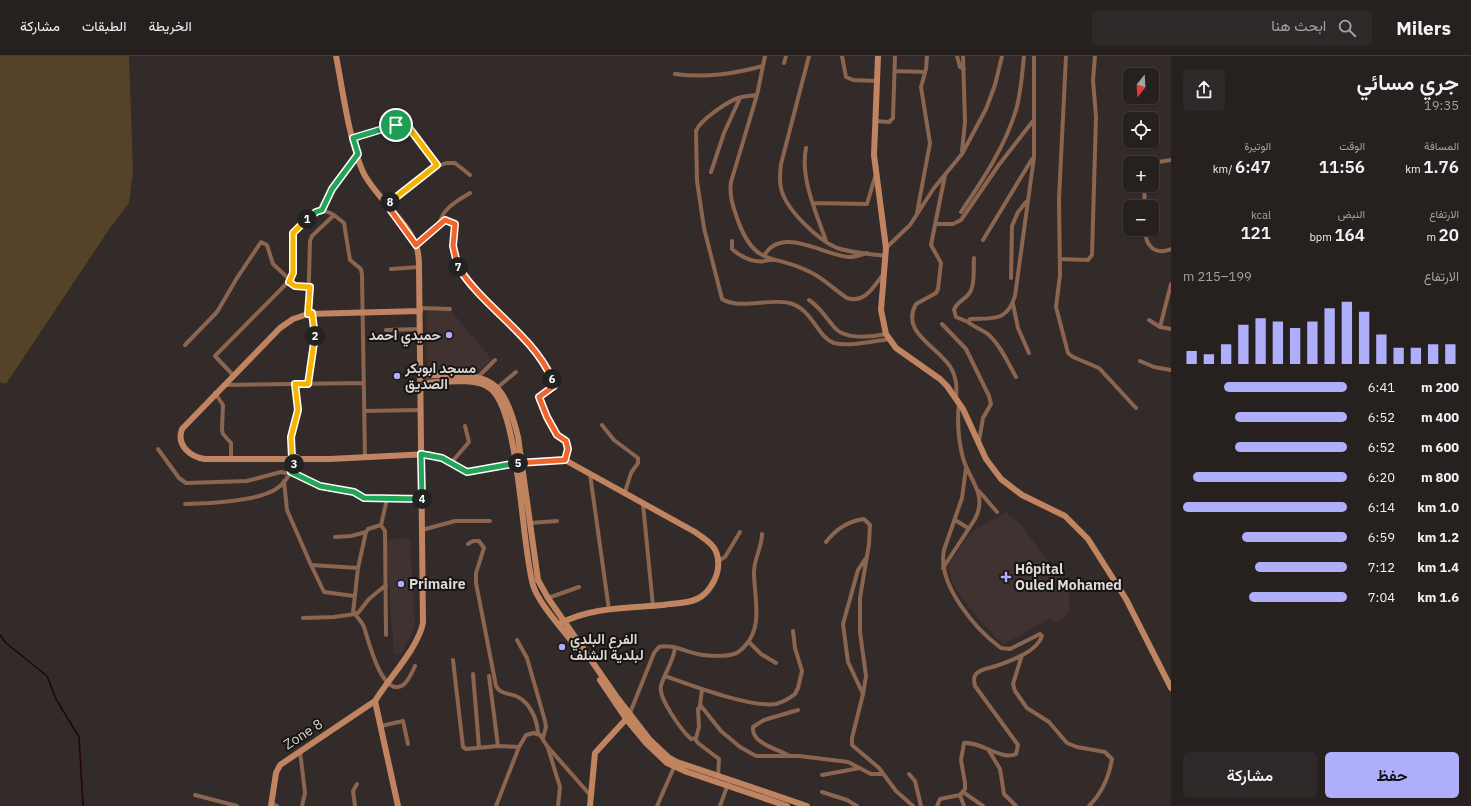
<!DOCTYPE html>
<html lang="ar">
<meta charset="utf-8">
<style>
body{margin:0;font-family:"IBM Plex Sans",Vazirmatn,sans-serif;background:#2e2828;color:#f1f3f6;direction:rtl;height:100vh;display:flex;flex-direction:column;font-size:15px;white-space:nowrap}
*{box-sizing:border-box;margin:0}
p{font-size:13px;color:#a4a3a4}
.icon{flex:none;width:22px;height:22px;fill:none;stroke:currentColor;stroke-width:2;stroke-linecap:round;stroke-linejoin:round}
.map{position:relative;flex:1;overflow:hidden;direction:ltr}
.side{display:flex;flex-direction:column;background:#26201f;width:300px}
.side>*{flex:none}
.needle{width:26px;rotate:198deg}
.controls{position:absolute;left:1123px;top:12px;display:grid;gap:8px}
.controls a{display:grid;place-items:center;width:36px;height:36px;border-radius:6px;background:#26201f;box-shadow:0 1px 3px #0004,0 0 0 1px #423e3d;font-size:20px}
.pin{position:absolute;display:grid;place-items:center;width:34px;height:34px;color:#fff;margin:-17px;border:2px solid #fff;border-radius:50%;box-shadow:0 1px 4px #0007}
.km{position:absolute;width:20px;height:20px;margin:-10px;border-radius:50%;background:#222;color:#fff;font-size:11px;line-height:20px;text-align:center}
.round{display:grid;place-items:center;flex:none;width:42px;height:42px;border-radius:6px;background:#2e2828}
.overview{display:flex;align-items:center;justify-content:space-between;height:68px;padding:0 12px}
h1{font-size:22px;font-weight:600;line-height:30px}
.stats{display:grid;grid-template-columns:repeat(3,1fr);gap:6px;height:68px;padding:4px 12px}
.stats div{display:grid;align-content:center}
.stats b{font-size:17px;font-weight:600}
.stats small{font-size:11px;font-weight:400}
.stats p{font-size:11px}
.chart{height:112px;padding:8px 12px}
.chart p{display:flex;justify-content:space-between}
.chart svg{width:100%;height:72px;margin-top:4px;stroke:#aeaefa;stroke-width:6}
.action{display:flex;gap:8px;margin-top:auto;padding:8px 12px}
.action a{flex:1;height:46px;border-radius:6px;background:#aeaefa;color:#111;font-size:16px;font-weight:600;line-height:46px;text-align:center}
.action a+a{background:#2e2828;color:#f1f3f6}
ul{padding:0 12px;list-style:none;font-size:13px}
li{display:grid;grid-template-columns:64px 48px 1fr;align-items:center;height:30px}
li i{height:10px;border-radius:5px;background:#aeaefa}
header{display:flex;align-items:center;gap:24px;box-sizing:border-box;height:56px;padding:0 20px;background:#26201f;border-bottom:1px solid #423e3d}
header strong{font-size:19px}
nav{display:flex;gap:22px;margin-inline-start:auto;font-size:14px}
.search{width:280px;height:36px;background:#2e2828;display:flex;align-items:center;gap:10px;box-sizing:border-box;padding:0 14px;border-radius:6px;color:#a4a3a4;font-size:15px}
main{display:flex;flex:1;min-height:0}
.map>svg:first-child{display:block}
</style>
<header>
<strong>Milers</strong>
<div class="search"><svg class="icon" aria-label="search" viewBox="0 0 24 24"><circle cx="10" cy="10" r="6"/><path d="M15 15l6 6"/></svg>ابحث هنا</div>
<nav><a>الخريطة</a><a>الطبقات</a><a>مشاركة</a></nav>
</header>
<main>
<section class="side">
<div class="overview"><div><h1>جري مسائي</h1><p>19:35</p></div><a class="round"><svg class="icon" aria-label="share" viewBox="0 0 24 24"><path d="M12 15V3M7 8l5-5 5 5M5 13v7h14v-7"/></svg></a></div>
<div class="stats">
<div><p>المسافة</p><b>1.76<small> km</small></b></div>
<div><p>الوقت</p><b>11:56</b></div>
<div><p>الوتيرة</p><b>6:47<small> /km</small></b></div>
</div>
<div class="stats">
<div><p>الارتفاع</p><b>20<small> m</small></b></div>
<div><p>النبض</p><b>164<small> bpm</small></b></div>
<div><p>kcal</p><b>121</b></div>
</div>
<div class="chart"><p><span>الارتفاع</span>199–215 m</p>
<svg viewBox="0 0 160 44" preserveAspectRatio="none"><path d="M5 44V36M15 44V38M25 44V32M35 44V20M45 44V16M55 44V18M65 44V22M75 44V18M85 44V10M95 44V6M105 44V12M115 44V26M125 44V34M135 44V34M145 44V32M155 44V32"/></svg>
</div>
<ul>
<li><b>200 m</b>6:41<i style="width:75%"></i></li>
<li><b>400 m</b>6:52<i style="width:68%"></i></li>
<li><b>600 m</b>6:52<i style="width:68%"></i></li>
<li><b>800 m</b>6:20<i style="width:94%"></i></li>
<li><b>1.0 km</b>6:14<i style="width:100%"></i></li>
<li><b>1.2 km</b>6:59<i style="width:64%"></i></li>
<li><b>1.4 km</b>7:12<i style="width:56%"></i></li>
<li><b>1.6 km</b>7:04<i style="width:60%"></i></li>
</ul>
<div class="action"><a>حفظ</a><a>مشاركة</a></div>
</section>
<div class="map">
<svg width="1171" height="750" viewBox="0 0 1171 750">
<rect width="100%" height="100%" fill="#322b29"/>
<!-- built -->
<path fill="#403230" d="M 426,254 L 451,255 L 492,303 L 479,315 L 427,316 Z
M 1006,456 L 1023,471 L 1042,498 L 1069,531 L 1069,557 L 1055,568 L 1050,562 L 1003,589 L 979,564 L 956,534 L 947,511 L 970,477 Z
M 410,482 L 415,571 L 401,598 L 394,598 L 386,484 Z"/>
<!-- green -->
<path fill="#564228" d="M 0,0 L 129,0 L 133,115 L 129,147 L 110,172 L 6,328 L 0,326 Z"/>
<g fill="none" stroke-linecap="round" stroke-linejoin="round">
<!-- stream -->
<path stroke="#240116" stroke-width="1.5" d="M 0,579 L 6,587 L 47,620 L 56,643 L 79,681 L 83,750"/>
<!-- street -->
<path stroke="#8b654f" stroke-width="4" d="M 765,0 L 757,39 L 731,126 C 729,139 733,150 737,162 C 755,214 774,196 812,217 C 824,223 835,234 847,242 C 865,248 875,229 884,217
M 809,0 L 781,108 C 780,116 779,124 781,132 C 785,153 818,184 837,192 C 852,197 870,198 886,200
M 842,0 L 846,21 L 853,24 L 877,25
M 957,0 L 960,11 L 964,13
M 1066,0 L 1059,143 L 1060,219 L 1056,251 L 1068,297 L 1073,301 L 1099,312 L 1136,352
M 784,7 L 786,0
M 895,15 L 925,16
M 675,18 C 706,22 733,18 763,10
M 757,39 C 751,40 744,40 738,42 C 727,46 700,64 696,75 L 697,125 L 704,172 L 722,243 C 739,254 769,242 789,247 C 812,252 817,281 834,287 C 848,291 874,285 890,283
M 875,65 L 889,66 L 893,62 L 895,0
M 396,69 L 410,73 L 437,109
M 353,82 L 396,69 L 394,57
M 806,92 C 800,122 816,156 826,185
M 962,95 L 965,66 L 963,0
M 1152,110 L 1158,106 L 1171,104
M 711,116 L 724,77 L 740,42
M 945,119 L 931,189 L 941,207 L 938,233 L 936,237 L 916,248 C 899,278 942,292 952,314 C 957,323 957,332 956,342
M 1144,129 L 1145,151
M 813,147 L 867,148 L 875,121
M 387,149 L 431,113 L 446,107 L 455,107 L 470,119
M 322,154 L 331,133 L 357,99
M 961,156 C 982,125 1005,91 1016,54 C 1021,37 1022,18 1024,0
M 917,157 L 930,87 L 921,31 L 926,13 L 927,0
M 935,168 L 953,168 L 961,164 L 998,110 L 1033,65
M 439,170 L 445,164 L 456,168 C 456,186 450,196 460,213 L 546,310 L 555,329 L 540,339 L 539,342 L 557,379 L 566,385 L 568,393 L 565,404
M 1145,173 C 1145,189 1154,200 1171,193
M 983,184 L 1032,103
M 732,185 L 732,193 C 743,203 758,209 772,203
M 416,189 L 439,170 C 441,153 457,145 470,137
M 886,192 L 910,169 L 934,132 L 962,98 L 986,53 L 995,29 L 1002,0
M 764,200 C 781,169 823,199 849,201 C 855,201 860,199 867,197
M 1060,203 L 1088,204 L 1092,199 L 1096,61 L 1093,24 L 1095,0
M 391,213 L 419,211
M 1011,222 L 1012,170 L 1018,156 L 1026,146
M 289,226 L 295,230 L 310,231
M 809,244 C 821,252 826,262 835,272 C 845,284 872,281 886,278
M 1013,248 L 1018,272 L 1029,297
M 420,252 L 450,253
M 308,258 L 310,185 L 312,180 L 334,159 L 344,167 L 350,204 L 361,213 L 362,219 L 365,402
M 1149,264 L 1160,271 L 1171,273
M 968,266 L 956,261 L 954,254 C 956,247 962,245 967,240 C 976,232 973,213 974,202
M 942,268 L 966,293 L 989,340 L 991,348 L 983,362 L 979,385
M 1160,271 L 1171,228
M 386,274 L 420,273
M 185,289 L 217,256 L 237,222 L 261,186 L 267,189 L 273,208 L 290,224
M 1140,305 L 1154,311 L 1171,314
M 233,319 L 215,300 L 291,223 L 293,217 L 294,175 C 307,161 316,148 334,159
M 478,321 L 495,304
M 1016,321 C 1008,307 1001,290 989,279 C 983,274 974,271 968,266 L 970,263 C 993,262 1007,266 1015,240 L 1034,101 L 1034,0
M 308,328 L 314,291 L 312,257
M 224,329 L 363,327
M 498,331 L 516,316
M 215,337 L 223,349 L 222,374 L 223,378 L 231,387 L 231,402
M 364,355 L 420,354
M 602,369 L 614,384 L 638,402 L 638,407 L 631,417 L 625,436
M 158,393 L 179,422 L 186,427 L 247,425 L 281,416 L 290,418
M 292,402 L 291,381 L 298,354 L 295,328
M 451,407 L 469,386 L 465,370
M 291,416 L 320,430 L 354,436 L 364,442 L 422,443
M 590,418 L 609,554
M 284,425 L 287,454 L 311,509 L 358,512 L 353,557 L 358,557 L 369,543 L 386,529
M 979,435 L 997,456
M 185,448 C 207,448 258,445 276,433 C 287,426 292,414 297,402
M 643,448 L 653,550
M 955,464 L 968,472
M 530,467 L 557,465
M 381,469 L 385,475 L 386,579
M 422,474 L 455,465 L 490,465
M 335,481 L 351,480 L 366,476
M 826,486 C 836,473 848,465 864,463 L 870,469 L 869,488 L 860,542 L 860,576 L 866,620 L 863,638
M 468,488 L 473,485 L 479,485 L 484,492 L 476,517 L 476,527 L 496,630 C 500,638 508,637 516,640 C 530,646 537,663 538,677
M 866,502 L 858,514 L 843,568 L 848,606 L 863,638 L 852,682 L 852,689 L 879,712 L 896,735 L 913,750
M 718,505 L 725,501 L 740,476
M 311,509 L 324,536 L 354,540
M 358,512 L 366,476 L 368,473 L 381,469 L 387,443
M 943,512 L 975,463 C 988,438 969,424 963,402 C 958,383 957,365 959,346
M 548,542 L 579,531
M 303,562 L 334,561 L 355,558 C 358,562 362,566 364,571 C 368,583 382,643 403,629 C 409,625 412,616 415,610
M 517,584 L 527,602 L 545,665 L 546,671 L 543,682
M 749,586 L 761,598 L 776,607
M 675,592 C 673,607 664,617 661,630 C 658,642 682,675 691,683 L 696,682 L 699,671 L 698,653 L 701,650 L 721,675 L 740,691 L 756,700 L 799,700 L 848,706 L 871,718 L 883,718
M 1022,599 L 1013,628 L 1015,635 L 1027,652 L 1049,666 L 1067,687 L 1077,691 L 1105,696 L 1112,703 C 1109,721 1102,737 1089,750
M 453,604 L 463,691 L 466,693 L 498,690
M 473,618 L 479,691
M 489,620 L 498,690 L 519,691
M 665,620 C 690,629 751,652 776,648 C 783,646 790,642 795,638 L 798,632 L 802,615 L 795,592 L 793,575
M 700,650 L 702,633
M 630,657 L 654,597 L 659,591 C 673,587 689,598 703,599 C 713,600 725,601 734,598 C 738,597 741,594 744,591 C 764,571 754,542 754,516 C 754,503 762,491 762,478
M 381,670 L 403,665 L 408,688
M 695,683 L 698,687 L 719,703 L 718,721
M 548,692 L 560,731 L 558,750
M 988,693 L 1000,713 L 1004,738 L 1016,750
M 300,695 L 305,737 L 302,750
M 788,699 C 777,693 751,687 753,671 L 764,664 L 798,654
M 909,718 L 915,725 L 921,750
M 822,719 L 860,712
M 822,736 L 847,744 L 857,750
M 963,736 L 983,750
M 195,739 L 237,750
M 960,739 L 964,750
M 271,747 L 277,750
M 355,750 L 353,735 L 357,728
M 496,750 L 519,691 L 526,679 L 534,677 L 540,679 L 547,690 L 591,740
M 657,750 L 675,709
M 720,750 L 728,728
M 937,750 L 940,743 L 960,739 L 965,733 L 965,727 L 961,704 L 964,687 C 980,685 1002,705 1016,698 L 1018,689 L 975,630 C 974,626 973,621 976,618 C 980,613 990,612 996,610 C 1010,605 1037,596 1042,580 L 1040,578 L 1010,593 L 1001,592 C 975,573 937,528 944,494 L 962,442 L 966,412"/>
<!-- secondary -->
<path stroke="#c08461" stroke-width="6" d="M 336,0 C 343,35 349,84 363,116 C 375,141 408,165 416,190 C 419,196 419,204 419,211 L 423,567 C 418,592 389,622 375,645 L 398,750
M 878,0 L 874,99 L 886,192 L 881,254 L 886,278 L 896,292 L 940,323 L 947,330 L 963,353 L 986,403 L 1001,423 L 1022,439 L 1065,460 L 1088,483 L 1126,543 L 1171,632
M 420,255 L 308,258 L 293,263 L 280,272 L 182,373 C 176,389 190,401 205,403 L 330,403 L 428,398 L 442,402 L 467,416 L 515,407 L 565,404 L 695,476 C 710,486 720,492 718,512 C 717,522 710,534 702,540 C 691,548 675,547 663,549 C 628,552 590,551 559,568
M 420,319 C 482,321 501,310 518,381 L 538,524 L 548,542 L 616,640 L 650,684 L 668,701 L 677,706 L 807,750
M 420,327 C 438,327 477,320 491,333 C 520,358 521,487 533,529 C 539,549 566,576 578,594
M 600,624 L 627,664 L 646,687 L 667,707 L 687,716 L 787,750
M 271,750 L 276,717 L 280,709 L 375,645
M 590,750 L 595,697 L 628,661"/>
</g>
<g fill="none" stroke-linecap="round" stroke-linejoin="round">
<!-- split-1 casing -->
<g stroke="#fff" stroke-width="8">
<path id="split-1" d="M 307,163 L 316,156 L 322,154 L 332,133 L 358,98 L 353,82 L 396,69"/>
</g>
<!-- split-2 casing -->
<g stroke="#fff" stroke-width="8">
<path id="split-2" d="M 307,163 L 293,177 L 293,217 L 289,226 L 295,230 L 310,231 L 308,258 L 312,257 L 315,280"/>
</g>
<!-- split-3 casing -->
<g stroke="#fff" stroke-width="8">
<path id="split-3" d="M 294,408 L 296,402 L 292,402 L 291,381 L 298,354 L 295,328 L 308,328 L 315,280"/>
</g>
<!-- split-4 casing -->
<g stroke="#fff" stroke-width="8">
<path id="split-4" d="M 294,408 L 291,416 L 320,430 L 354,436 L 364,442 L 422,443"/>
</g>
<!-- split-5 casing -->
<g stroke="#fff" stroke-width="8">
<path id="split-5" d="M 422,443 L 421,398 L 442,402 L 467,416 L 518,407"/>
</g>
<!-- split-6 casing -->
<g stroke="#fff" stroke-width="8">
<path id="split-6" d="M 518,407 L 565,404 L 568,393 L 566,385 L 557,379 L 547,361 L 539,341 L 554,330 L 552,323"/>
</g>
<!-- split-7 casing -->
<g stroke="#fff" stroke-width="8">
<path id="split-7" d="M 458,211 C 484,252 532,278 552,323"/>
</g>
<!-- split-8 casing -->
<g stroke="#fff" stroke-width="8">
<path id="split-8" d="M 390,146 L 387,149 L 416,189 L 445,164 L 455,168 L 453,190 L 458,211"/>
</g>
<!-- split-9 casing -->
<g stroke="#fff" stroke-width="8">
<path id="split-9" d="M 390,146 L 437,109 L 410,73 L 396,69"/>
</g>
<!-- split-1 -->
<use href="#split-1" stroke="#22a559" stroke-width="5"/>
<!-- split-2 -->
<use href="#split-2" stroke="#f5b400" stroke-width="5"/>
<!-- split-3 -->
<use href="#split-3" stroke="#f5b400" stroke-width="5"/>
<!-- split-4 -->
<use href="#split-4" stroke="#22a559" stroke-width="5"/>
<!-- split-5 -->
<use href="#split-5" stroke="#22a559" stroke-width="5"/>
<!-- split-6 -->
<use href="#split-6" stroke="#f0652b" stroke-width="5"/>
<!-- split-7 -->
<use href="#split-7" stroke="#f0652b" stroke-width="5"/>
<!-- split-8 -->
<use href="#split-8" stroke="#f0652b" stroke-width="5"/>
<!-- split-9 -->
<use href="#split-9" stroke="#f5b400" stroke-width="5"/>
</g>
<!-- markers -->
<g fill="#aeaefa" stroke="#171413" stroke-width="1.5">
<circle cx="449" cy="279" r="4"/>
<circle cx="397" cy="320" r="4"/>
<path d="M1004 515h4v4h4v4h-4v4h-4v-4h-4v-4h4z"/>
<circle cx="401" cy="528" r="4"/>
<circle cx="562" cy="591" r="4"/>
</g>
<g text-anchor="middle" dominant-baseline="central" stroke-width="4" stroke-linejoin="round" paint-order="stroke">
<!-- poi labels -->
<g font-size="14" font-weight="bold" fill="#dcd8d7" stroke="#171413" text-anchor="start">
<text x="441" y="279" text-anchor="end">حميدي احمد</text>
<text x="405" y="312">مسجد ابوبكر<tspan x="405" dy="16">الصديق</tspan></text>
<text x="1015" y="513">Hôpital<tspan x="1015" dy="16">Ouled Mohamed</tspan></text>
<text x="409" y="528">Primaire</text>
<text x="570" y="583">الفرع البلدي<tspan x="570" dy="16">لبلدية الشلف</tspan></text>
</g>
<!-- street labels -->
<g font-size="14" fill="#dcd8d7" stroke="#171413">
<text transform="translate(303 678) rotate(-33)">Zone 8</text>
</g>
</g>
</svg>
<div class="controls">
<a><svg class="needle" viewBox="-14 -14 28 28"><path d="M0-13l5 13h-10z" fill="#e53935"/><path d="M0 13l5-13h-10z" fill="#a4a3a4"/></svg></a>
<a><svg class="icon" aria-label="locate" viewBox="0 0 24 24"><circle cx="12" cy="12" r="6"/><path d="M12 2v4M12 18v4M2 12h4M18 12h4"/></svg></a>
<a>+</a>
<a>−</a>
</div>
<div class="pin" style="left:396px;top:69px;background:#1e9e55"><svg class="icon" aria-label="arrive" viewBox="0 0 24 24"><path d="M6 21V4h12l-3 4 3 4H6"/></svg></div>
<b class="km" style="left:307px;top:163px">1</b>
<b class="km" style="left:315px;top:280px">2</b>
<b class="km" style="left:294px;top:408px">3</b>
<b class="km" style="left:422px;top:443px">4</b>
<b class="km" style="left:518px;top:407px">5</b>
<b class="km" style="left:552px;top:323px">6</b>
<b class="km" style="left:458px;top:211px">7</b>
<b class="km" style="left:390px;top:146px">8</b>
</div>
</main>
